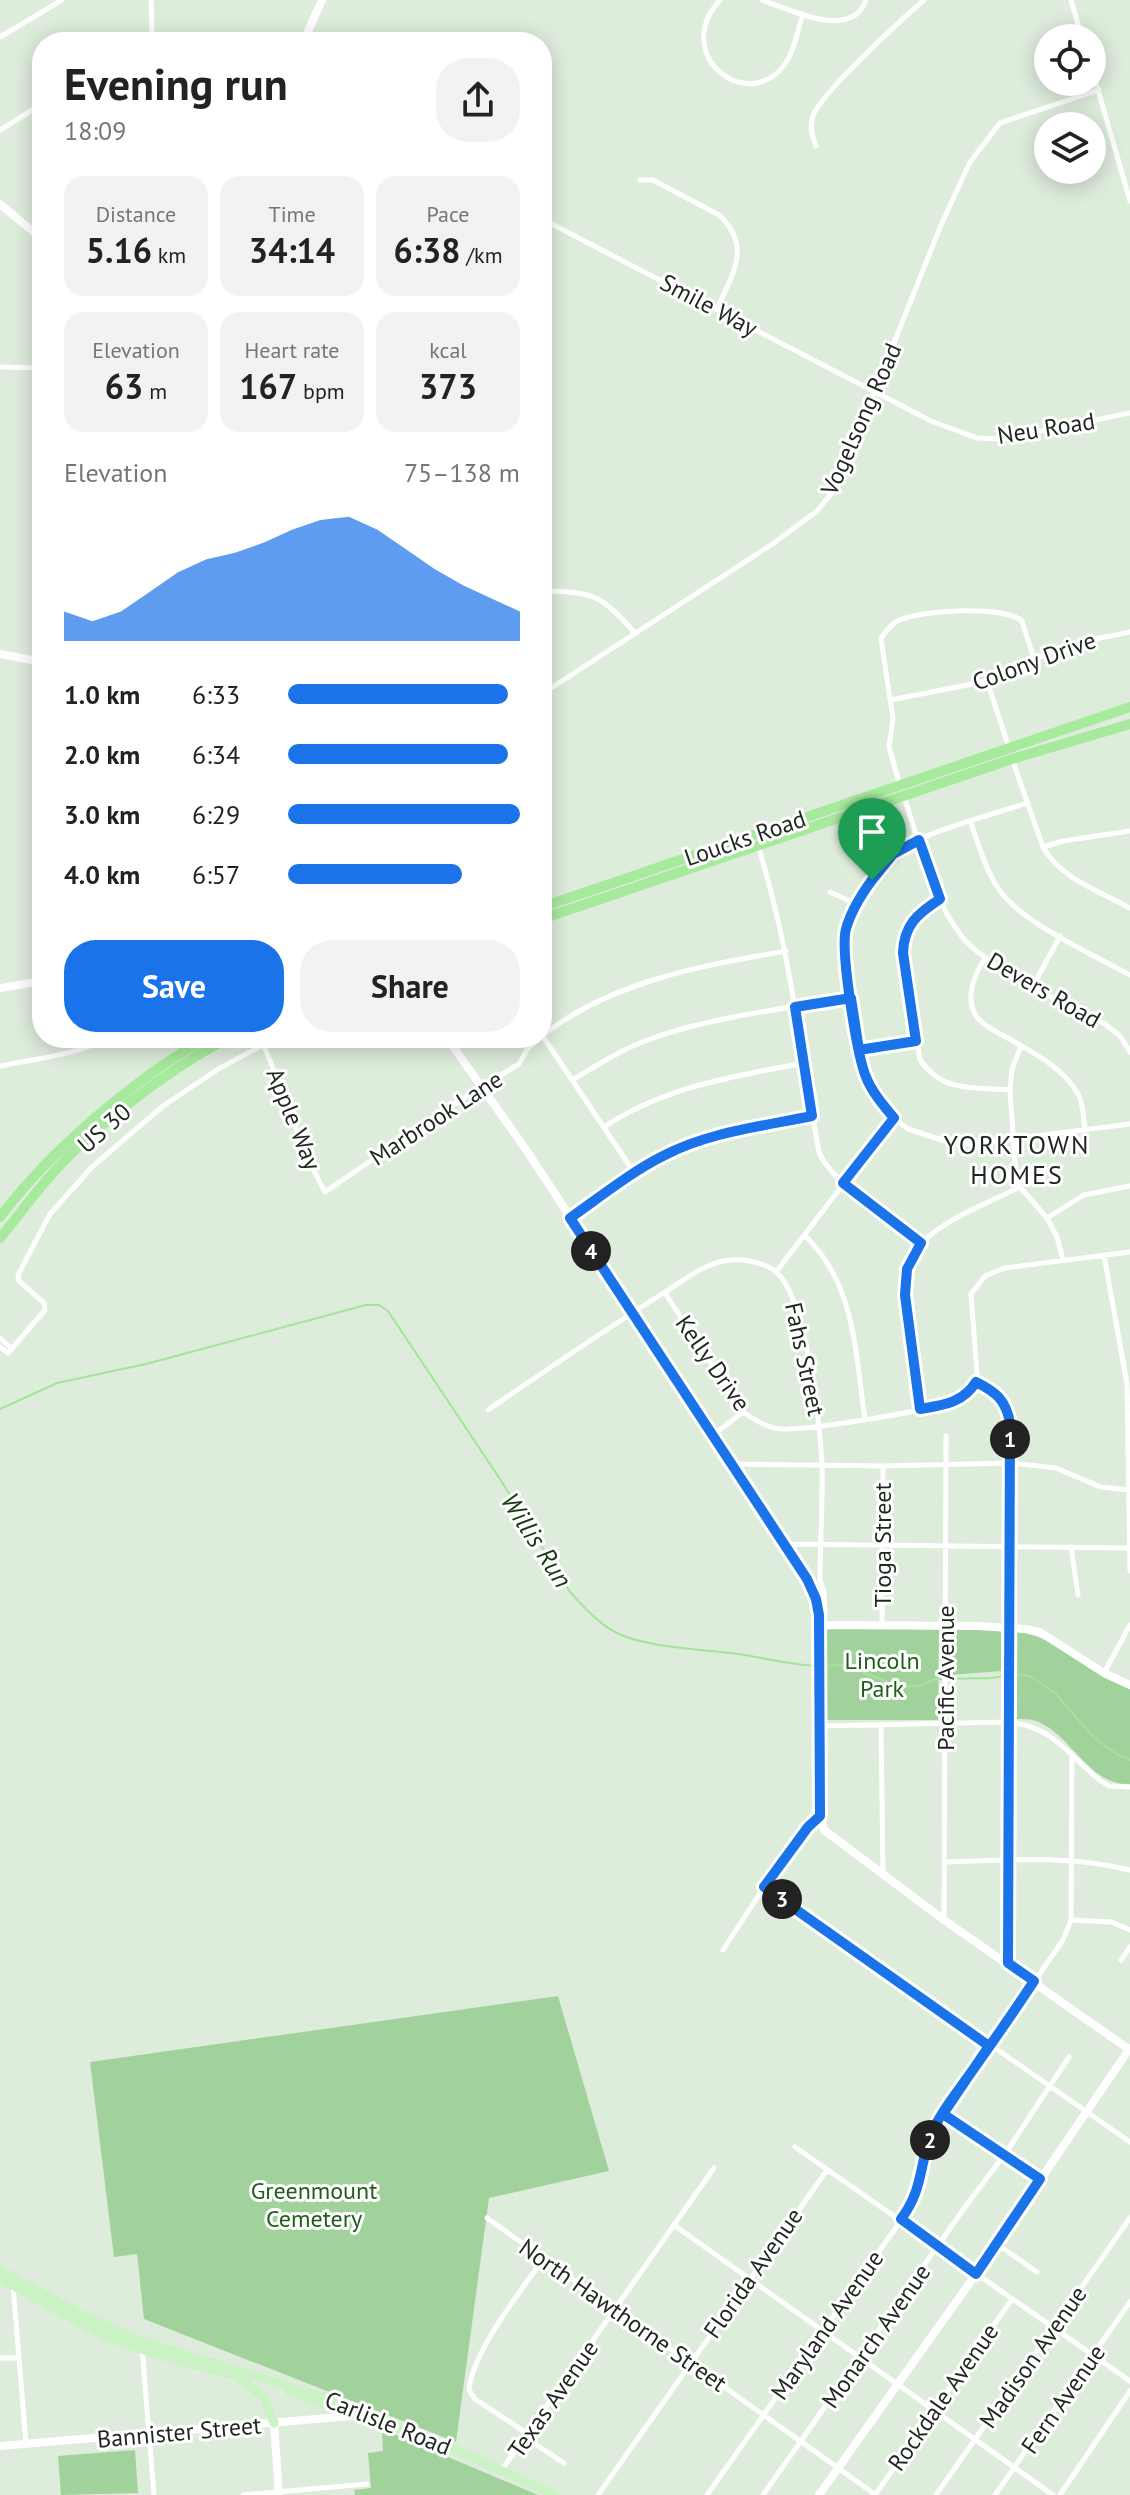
<!DOCTYPE html>
<meta charset="utf-8">
<style>
body{margin:0;font-family:"PT Sans",sans-serif;background:#f2f2f2;color:#222;height:100vh;display:flex;flex-direction:column;font-size:30px;white-space:nowrap}
*{box-sizing:border-box;margin:0}
p{font-size:26px;color:#767676}
.icon{flex:none;width:44px;height:44px;fill:none;stroke:currentColor;stroke-width:2;stroke-linecap:round;stroke-linejoin:round}
.map{position:relative;flex:1;overflow:hidden}
.sheet{position:absolute;left:32px;top:32px;width:520px;height:1016px;display:flex;flex-direction:column;background:#fff;border-radius:32px;box-shadow:0 4px 20px #0003}
.sheet>*{flex:none}
.controls{position:absolute;left:1034px;top:24px;display:grid;gap:16px}
.controls a{display:grid;place-items:center;width:72px;height:72px;border-radius:50%;background:#fff;box-shadow:0 4px 20px #0003;font-size:40px}
.pin{position:absolute;display:grid;place-items:center;width:68px;height:68px;color:#fff;margin:-82px -34px;border-radius:50% 50% 50% 0;rotate:-45deg;box-shadow:0 0 8px #0007}
.pin .icon{rotate:45deg}
.km{position:absolute;width:40px;height:40px;margin:-20px;border-radius:50%;background:#222;color:#fff;font-size:22px;line-height:40px;text-align:center}
.round{display:grid;place-items:center;flex:none;width:84px;height:84px;border-radius:32px;background:#f2f2f2}
.headline{display:flex;align-items:center;justify-content:space-between;height:136px;padding:0 32px}
h1{font-size:44px;font-weight:800;line-height:60px}
.metrics{display:grid;grid-template-columns:repeat(3,1fr);gap:12px;height:136px;padding:8px 32px}
.metrics div{display:grid;align-content:center;border-radius:20px;background:#f2f2f2;text-align:center}
.metrics b{font-size:34px;font-weight:800}
.metrics small{font-size:22px;font-weight:400}
.metrics p{font-size:22px}
.chart{height:224px;padding:16px 32px}
.chart p{display:flex;justify-content:space-between}
.chart svg{width:100%;height:144px;margin-top:8px;fill:#1a73e8;opacity:.7}
.action{display:flex;gap:16px;margin-top:auto;padding:16px 32px}
.action a{flex:1;height:92px;border-radius:32px;background:#1a73e8;color:#fff;font-size:32px;font-weight:800;line-height:92px;text-align:center}
.action a+a{background:#f2f2f2;color:#222}
ul{padding:0 32px;list-style:none;font-size:26px}
li{display:grid;grid-template-columns:128px 96px 1fr;align-items:center;height:60px}
li i{height:20px;border-radius:10px;background:#1a73e8}
.map>svg:first-child{display:block}
</style>
<div class="map">
<svg width="1130" height="2495" viewBox="0 0 1130 2495">
<rect width="100%" height="100%" fill="#deecdc"/>
<!-- green -->
<path fill="#a2d29b" d="M 834,1628 L 939,1628 L 938,1720 L 824,1720 L 826,1630 Z
M 954,1628 L 1001,1631 L 1002,1671 L 950,1675 L 950,1629 Z
M 1020,1632 C 1061,1640 1091,1672 1130,1689 L 1130,1784 C 1087,1786 1071,1731 1033,1720 C 1028,1719 1020,1719 1014,1719 L 1015,1633 Z
M 558,1996 L 609,2171 L 489,2198 L 456,2442 L 144,2319 L 137,2254 L 114,2257 L 90,2062 Z
M 382,2429 L 538,2495 L 355,2495 L 354,2490 L 371,2488 L 368,2453 L 383,2451 Z
M 135,2450 L 138,2493 L 61,2495 L 58,2456 Z"/>
<g fill="none" stroke-linecap="round" stroke-linejoin="round">
<!-- stream -->
<path stroke="#a3e49a" stroke-width="2" d="M 0,1409 L 57,1383 L 146,1364 L 366,1305 L 379,1305 L 388,1311 L 500,1479 L 570,1592 C 584,1607 599,1624 617,1633 C 647,1648 704,1649 738,1654 C 765,1658 790,1665 818,1666
M 824,1666 L 843,1665 L 902,1687 L 923,1685 L 935,1679 L 992,1678 L 1016,1674 L 1030,1676 L 1056,1694 L 1093,1737 L 1118,1755 L 1130,1760"/>
<!-- street -->
<path stroke="#fff" stroke-width="5" d="M 720,0 C 669,56 751,118 787,61 C 795,48 798,29 803,14
M 762,0 C 791,10 852,41 866,0
M 1071,0 L 1082,38
M 0,37 L 62,0
M 142,42 L 152,31 L 151,0
M 1092,69 L 1130,201
M 0,130 L 42,104
M 816,146 C 812,136 809,126 813,116 C 820,94 903,18 924,0
M 640,180 L 653,180 L 719,215 C 753,247 732,274 717,309
M 542,219 L 931,421 L 977,438 L 1001,439 L 1130,413
M 0,367 L 42,368
M 542,591 C 594,592 600,594 635,633
M 987,681 L 1009,748
M 542,694 L 771,545 L 817,511 L 836,488 L 941,225 L 970,162 L 1000,123 L 1099,90
M 891,700 L 987,681 L 1066,645 L 1130,632
M 1012,759 L 1043,847 C 1061,879 1099,891 1130,908
M 900,786 L 889,747 L 893,719 L 881,638 C 886,631 891,624 899,620 C 922,610 1003,605 1022,621 L 1034,659
M 904,796 C 919,843 932,899 963,938 C 987,967 1070,1007 1105,1024 L 1121,1037 L 1130,1052
M 1027,803 C 991,815 923,832 894,853 C 868,872 847,918 843,949 L 865,1076 L 877,1098 L 894,1118 L 908,1129 L 951,1143 L 973,1144 L 1130,1124
M 971,823 C 979,846 986,871 1000,891 C 1024,924 1094,955 1130,975
M 758,846 C 790,947 800,1049 819,1152 C 832,1184 893,1221 921,1243
M 1043,847 L 1063,841 L 1130,831
M 830,892 L 856,904
M 940,899 C 917,914 904,925 903,953 L 920,1060 C 943,1093 973,1087 1010,1090
M 985,958 C 975,974 964,997 976,1016 C 982,1025 997,1032 1006,1037 C 1032,1052 1063,1067 1078,1094 C 1084,1104 1083,1119 1085,1130
M 1033,986 L 1060,936
M 542,1035 L 635,1174
M 542,1036 C 611,981 701,966 786,951
M 260,1038 C 284,1089 298,1143 325,1192 L 451,1106 L 519,1064 L 528,1048 L 540,1038
M 1021,1046 L 1012,1069 L 1010,1090 L 1015,1163 L 1020,1187 L 1047,1218 L 1057,1237 L 1063,1260
M 859,1050 L 916,1041
M 0,1066 C 38,1058 73,1056 108,1038
M 572,1080 C 598,1065 622,1049 650,1039 C 714,1016 784,1009 851,998
M 604,1127 C 666,1086 732,1077 804,1063
M 570,1218 C 601,1197 631,1172 663,1156 C 708,1133 764,1126 812,1116
M 1047,1218 L 1084,1195 L 1130,1186
M 805,1236 C 856,1284 855,1354 865,1419
M 1104,1255 L 1127,1384 L 1130,1571
M 776,1272 L 894,1118
M 665,1293 L 743,1412 C 755,1420 767,1428 782,1429 C 806,1431 952,1408 967,1396 C 973,1390 976,1382 977,1374 L 971,1294 L 985,1276 L 1005,1268 L 1130,1252
M 0,1338 L 12,1349
M 0,1347 L 8,1353 L 45,1310 L 44,1303 L 19,1281 L 18,1275 L 50,1214 L 92,1167 L 163,1106 L 220,1068 L 263,1045
M 976,1382 C 996,1392 1006,1400 1010,1423 L 1008,1963
M 920,1409 C 914,1365 890,1276 923,1242 C 946,1218 991,1202 1020,1187
M 488,1410 C 546,1370 605,1330 665,1292 C 683,1281 702,1265 724,1261 C 740,1258 763,1261 776,1272 C 806,1296 820,1425 822,1464 C 823,1502 820,1541 820,1580 L 824,1592 L 825,1616
M 713,1435 L 743,1412
M 734,1464 L 883,1466 L 1011,1463 L 1056,1468 L 1101,1487 L 1130,1490
M 783,1544 L 1130,1548
M 1071,1547 L 1078,1595
M 882,1625 L 883,1466
M 1104,1673 L 1130,1625
M 881,1725 L 883,1874
M 820,1726 L 1008,1722 C 1055,1727 1066,1754 1101,1781 L 1109,1786 L 1130,1787
M 944,1862 C 1005,1860 1071,1855 1130,1870
M 764,1887 L 1130,2142
M 944,1919 L 946,1436
M 1071,1920 L 1111,1922 L 1130,1930
M 723,1950 L 764,1887 L 808,1827 L 819,1817
M 1121,1960 L 1130,1947
M 943,2114 L 1040,2179
M 795,2147 L 1130,2381
M 487,2218 L 876,2495
M 674,2225 L 1053,2495
M 997,2244 L 1037,2272
M 13,2286 L 26,2443
M 142,2348 L 154,2495
M 0,2358 L 19,2358
M 528,2434 L 475,2399 L 469,2390 C 472,2352 521,2291 543,2259
M 526,2438 L 564,2463
M 501,2471 L 714,2168
M 243,2495 L 367,2484
M 598,2495 L 827,2170
M 707,2495 L 914,2202 L 934,2127 L 1063,1940 L 1071,1920 L 1072,1756
M 763,2495 L 965,2207 L 1005,2154 L 1069,2057
M 875,2495 L 1012,2299
M 936,2495 L 1130,2218
M 995,2495 L 1130,2302
M 1060,2495 L 1130,2391"/>
<!-- secondary -->
<path stroke="#fff" stroke-width="8" d="M 303,42 L 322,0
M 0,204 L 42,239
M 0,654 L 42,662
M 0,988 L 42,981
M 447,1038 L 527,1151 L 807,1579 L 816,1599 L 819,1615 L 820,1814 L 824,1830 L 944,1920 L 1130,2050
M 819,1625 L 977,1626 L 1025,1629 L 1040,1632 L 1104,1673 L 1130,1685
M 274,2423 L 279,2495
M 0,2446 L 352,2416
M 819,2495 L 976,2274 L 1130,2048"/>
<!-- primary -->
<path stroke="#caf2c4" stroke-width="9" d="M 0,2270 L 79,2313 L 141,2341 L 342,2403 L 450,2447 L 555,2495
M 0,2278 C 38,2299 75,2323 116,2340 C 159,2357 204,2367 248,2378
M 241,2380 L 263,2396 L 274,2423
M 289,2391 L 392,2429"/>
<!-- highway -->
<path stroke="#a7ea9d" stroke-width="10" d="M 542,907 L 1130,707
M 542,919 L 1012,759 L 1130,724
M 0,1217 C 50,1151 134,1079 206,1038
M 0,1238 C 17,1218 33,1195 51,1175 C 96,1124 167,1071 227,1038"/>
</g>
<g fill="none" stroke-linecap="round" stroke-linejoin="round">
<!-- route casing -->
<g stroke="#fff" stroke-width="16">
<path id="route" d="M 872,880 C 861,895 851,911 846,929 C 840,950 857,1055 866,1077 C 872,1092 883,1105 894,1118 L 843,1183 L 921,1243 L 907,1269 L 905,1295 L 920,1409 C 943,1405 963,1403 976,1382 C 996,1392 1006,1400 1010,1423 L 1008,1963 L 1034,1981 C 1013,2013 992,2043 970,2074 C 958,2091 944,2108 935,2126 C 918,2159 926,2186 901,2219 L 976,2274 L 1040,2179 L 943,2114 L 989,2046 L 764,1887 L 808,1827 L 820,1816 L 819,1615 L 816,1599 L 807,1579 L 570,1218 C 600,1197 631,1172 663,1156 C 708,1132 764,1126 812,1116 L 795,1007 L 851,998 L 859,1050 L 916,1041 L 903,953 C 904,925 917,914 940,899 L 919,840 L 893,854 L 872,880"/>
</g>
<!-- route -->
<use href="#route" stroke="#1a73e8" stroke-width="10"/>
</g>
<g text-anchor="middle" dominant-baseline="central" stroke-width="6" stroke-linejoin="round" paint-order="stroke">
<!-- street labels -->
<g font-size="24" fill="#1f251f" stroke="#fff">
<text transform="translate(709 305) rotate(28)">Smile Way</text>
<text transform="translate(861 419) rotate(-66)">Vogelsong Road</text>
<text transform="translate(1046 428) rotate(-9)">Neu Road</text>
<text transform="translate(1034 661) rotate(-20)">Colony Drive</text>
<text transform="translate(745 838) rotate(-19)">Loucks Road</text>
<text transform="translate(1044 990) rotate(30)">Devers Road</text>
<text transform="translate(436 1118) rotate(-33)">Marbrook Lane</text>
<text transform="translate(294 1119) rotate(68)">Apple Way</text>
<text transform="translate(104 1128) rotate(-41)">US 30</text>
<text transform="translate(805 1359) rotate(78)">Fahs Street</text>
<text transform="translate(713 1363) rotate(55)">Kelly Drive</text>
<text transform="translate(882 1545) rotate(-90)">Tioga Street</text>
<text transform="translate(945 1678) rotate(-90)">Pacific Avenue</text>
<text transform="translate(753 2273) rotate(-55)">Florida Avenue</text>
<text transform="translate(623 2315) rotate(35)">North Hawthorne Street</text>
<text transform="translate(827 2325) rotate(-55)">Maryland Avenue</text>
<text transform="translate(876 2336) rotate(-55)">Monarch Avenue</text>
<text transform="translate(1033 2357) rotate(-55)">Madison Avenue</text>
<text transform="translate(943 2397) rotate(-55)">Rockdale Avenue</text>
<text transform="translate(553 2399) rotate(-55)">Texas Avenue</text>
<text transform="translate(1063 2399) rotate(-55)">Fern Avenue</text>
<text transform="translate(388 2423) rotate(22)">Carlisle Road</text>
<text transform="translate(179 2432) rotate(-5)">Bannister Street</text>
</g>
<!-- park labels -->
<g font-size="24" fill="#205d18" stroke="#fff">
<text x="882" y="1660">Lincoln<tspan x="882" dy="28">Park</tspan></text>
<text x="314" y="2190">Greenmount<tspan x="314" dy="28">Cemetery</tspan></text>
</g>
<!-- neighbourhood labels -->
<g font-size="26" letter-spacing="2" fill="#1f251f" stroke="#fff">
<text x="1017" y="1144">YORKTOWN<tspan x="1017" dy="30">HOMES</tspan></text>
</g>
<!-- water labels -->
<g font-size="26" font-style="italic" fill="#123d0c" stroke="#fff">
<text transform="translate(537 1540) rotate(57)">Willis Run</text>
</g>
</g>
</svg>
<div class="controls">
<a><svg class="icon" aria-label="locate" viewBox="0 0 24 24"><circle cx="12" cy="12" r="6"/><path d="M12 2v4M12 18v4M2 12h4M18 12h4"/></svg></a>
<a><svg class="icon" aria-label="layers" viewBox="0 0 24 24"><path d="M12 4l9 5-9 5-9-5zM3 14l9 5 9-5"/></svg></a>
</div>
<div class="pin" style="left:872px;top:880px;background:#1e9e55"><svg class="icon" aria-label="arrive" viewBox="0 0 24 24"><path d="M6 21V4h12l-3 4 3 4H6"/></svg></div>
<b class="km" style="left:1010px;top:1439px">1</b>
<b class="km" style="left:930px;top:2140px">2</b>
<b class="km" style="left:782px;top:1899px">3</b>
<b class="km" style="left:591px;top:1251px">4</b>
<section class="sheet">
<div class="headline"><div><h1>Evening run</h1><p>18:09</p></div><a class="round"><svg class="icon" aria-label="share" viewBox="0 0 24 24"><path d="M12 15V3M7 8l5-5 5 5M5 13v7h14v-7"/></svg></a></div>
<div class="metrics">
<div><p>Distance</p><b>5.16<small> km</small></b></div>
<div><p>Time</p><b>34:14</b></div>
<div><p>Pace</p><b>6:38<small> /km</small></b></div>
</div>
<div class="metrics">
<div><p>Elevation</p><b>63<small> m</small></b></div>
<div><p>Heart rate</p><b>167<small> bpm</small></b></div>
<div><p>kcal</p><b>373</b></div>
</div>
<div class="chart"><p><span>Elevation</span>75–138 m</p>
<svg viewBox="0 0 160 44" preserveAspectRatio="none"><path d="M0 44V35L10 38L20 35L30 29L40 23L50 19L60 17L70 14L80 10L90 7L100 6L110 10L120 16L130 22L140 27L150 31L160 35V44z"/></svg>
</div>
<ul>
<li><b>1.0 km</b>6:33<i style="width:95%"></i></li>
<li><b>2.0 km</b>6:34<i style="width:95%"></i></li>
<li><b>3.0 km</b>6:29<i style="width:100%"></i></li>
<li><b>4.0 km</b>6:57<i style="width:75%"></i></li>
</ul>
<div class="action"><a>Save</a><a>Share</a></div>
</section>
</div>
